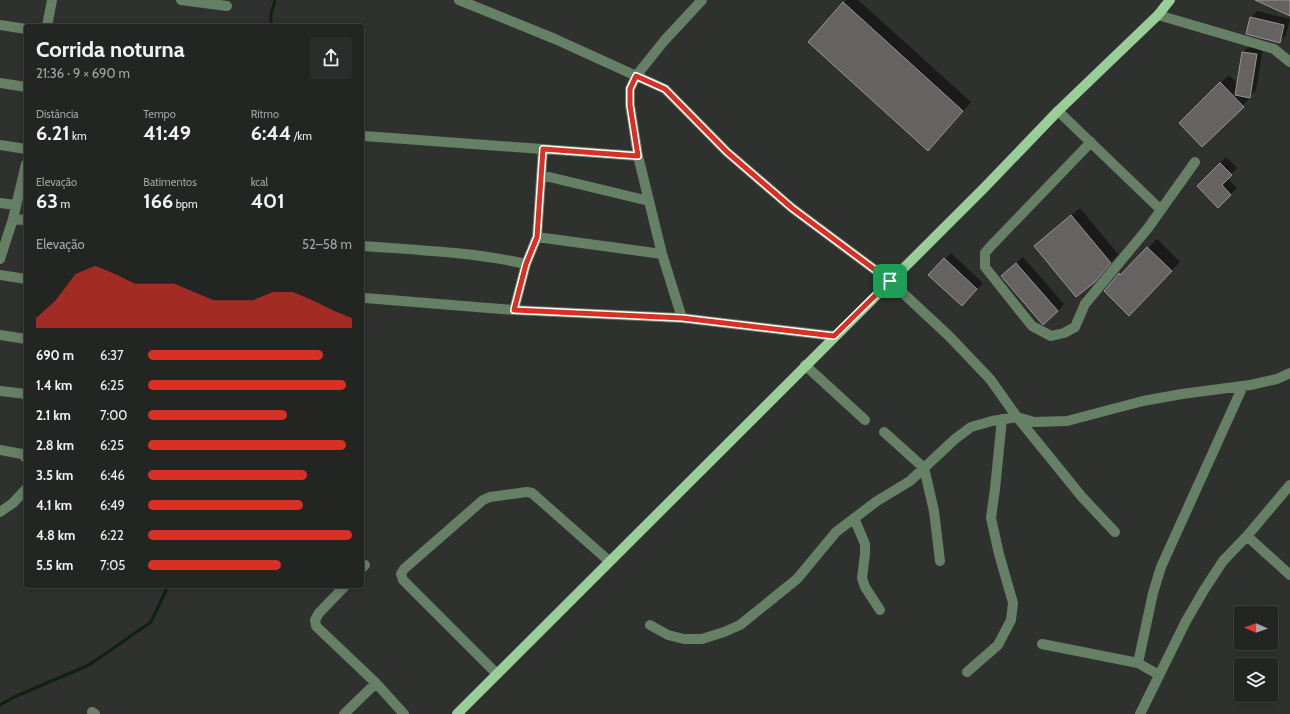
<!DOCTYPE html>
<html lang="pt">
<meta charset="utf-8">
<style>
body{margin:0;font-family:Cabin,sans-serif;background:#2b2d2b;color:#f1f3f6;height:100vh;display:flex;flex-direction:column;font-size:15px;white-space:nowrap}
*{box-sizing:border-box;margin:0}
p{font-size:13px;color:#a3a5a6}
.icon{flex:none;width:22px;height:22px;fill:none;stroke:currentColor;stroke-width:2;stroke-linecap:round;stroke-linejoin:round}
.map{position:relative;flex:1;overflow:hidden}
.panel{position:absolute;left:24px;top:24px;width:340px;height:564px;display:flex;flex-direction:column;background:#232523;border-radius:4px;box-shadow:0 2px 10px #0003,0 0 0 1px #404241}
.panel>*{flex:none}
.needle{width:26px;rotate:272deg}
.controls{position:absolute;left:1234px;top:606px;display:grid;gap:8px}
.controls a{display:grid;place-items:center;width:44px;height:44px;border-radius:4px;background:#232523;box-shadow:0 2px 10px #0003,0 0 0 1px #404241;font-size:20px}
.pin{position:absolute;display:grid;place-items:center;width:34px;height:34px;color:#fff;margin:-17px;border-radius:8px;box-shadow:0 2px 6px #0006}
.round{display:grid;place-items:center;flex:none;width:42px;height:42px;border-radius:4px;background:#2b2d2b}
.head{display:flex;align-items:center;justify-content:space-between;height:68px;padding:0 12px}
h1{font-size:22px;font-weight:700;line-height:30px}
.metrics{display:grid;grid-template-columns:repeat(3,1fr);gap:6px;height:68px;padding:4px 12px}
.metrics div{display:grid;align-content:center}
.metrics b{font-size:20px;font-weight:700}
.metrics small{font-size:11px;font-weight:400}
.metrics p{font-size:11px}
.chart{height:112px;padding:8px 12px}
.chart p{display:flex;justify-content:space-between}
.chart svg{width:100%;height:72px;margin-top:4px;fill:#d93025;opacity:.7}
ul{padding:0 12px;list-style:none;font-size:13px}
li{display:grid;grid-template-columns:64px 48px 1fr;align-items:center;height:30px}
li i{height:10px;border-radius:5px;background:#d93025}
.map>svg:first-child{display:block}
</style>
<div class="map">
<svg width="1290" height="714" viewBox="0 0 1290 714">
<rect width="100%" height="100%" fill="#2f312f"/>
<!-- shadow -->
<path fill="#0007" d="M 847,0 L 858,0 L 971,102 L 937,141 L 843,3 Z
M 1257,11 L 1290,19 L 1286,35 L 1279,42 L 1251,18 Z
M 1250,46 L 1263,48 L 1256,90 L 1250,96 L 1251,97 L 1202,146 L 1180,123 L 1229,75 L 1238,84 L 1243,52 Z
M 1226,157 L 1237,168 L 1227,178 L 1237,188 L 1218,206 L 1198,186 Z
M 1080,208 L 1118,254 L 1103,272 L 1044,238 Z
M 1157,239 L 1180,262 L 1129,314 L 1106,291 L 1120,274 L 1128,266 L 1129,267 Z
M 951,253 L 983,283 L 968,299 L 945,259 Z
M 1023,257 L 1064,304 L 1058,311 L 1009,270 Z"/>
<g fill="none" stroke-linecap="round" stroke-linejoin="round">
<!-- stream -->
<path stroke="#0d230e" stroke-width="3" d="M 271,26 L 271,14 L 275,0
M 0,705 L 14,697 L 89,665 L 151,622 L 168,586"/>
</g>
<!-- building -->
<path fill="#666262" stroke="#999495" d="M 1255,0 L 1290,0 L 1290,16 Z
M 843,2 L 963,111 L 928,151 L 808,42 Z
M 1250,17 L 1284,25 L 1280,43 L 1246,34 Z
M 1242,52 L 1257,54 L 1250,98 L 1235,95 Z
M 1220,82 L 1244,107 L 1202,147 L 1179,123 Z
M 1220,163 L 1232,175 L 1222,185 L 1231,195 L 1218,208 L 1197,186 Z
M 1071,215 L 1111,263 L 1095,282 L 1076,297 L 1034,246 Z
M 1147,247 L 1172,271 L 1129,316 L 1104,291 L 1119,273 L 1120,275 Z
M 944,258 L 977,289 L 962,306 L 928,275 Z
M 1016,263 L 1058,311 L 1043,325 L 1001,276 Z"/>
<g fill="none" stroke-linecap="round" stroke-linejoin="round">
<!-- minor -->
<path stroke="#668066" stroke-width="10" d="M 181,0 L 227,6
M 459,0 L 555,39 L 665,89 L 727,152 L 792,208 L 890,281 L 949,336 L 990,379 L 1017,417 L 1082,497 L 1115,532
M 1158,15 L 1274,49 L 1290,62
M 0,25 L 26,29
M 47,26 L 52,0
M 0,83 L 26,87
M 1058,111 L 1161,210
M 364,136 L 638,156
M 1091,142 L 990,247 L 985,253 L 985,267 L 1032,326 L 1051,336 L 1064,333 L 1075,327 L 1085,304 L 1148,228 L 1195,162
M 0,145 L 26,149
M 541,175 L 649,201
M 0,203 L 16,205
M 13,219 L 26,220
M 537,237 L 662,254
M 362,246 C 417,250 472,252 526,264
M 0,259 L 13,219 L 26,164
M 0,275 L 26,279
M 365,298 L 514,310 L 682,318 L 834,336
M 514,310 L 526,264 L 537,237 L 543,149
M 682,318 L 662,254 L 638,156 L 630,105 L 630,89 L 636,76 L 664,41 L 702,0
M 0,335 L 26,339
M 805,365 L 865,420
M 0,391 L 26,394
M 884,432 L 924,468 L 934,511 L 940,561
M 0,450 L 22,454 L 26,458
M 0,512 L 13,503 L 26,489
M 854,518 L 865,544 L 865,554 L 862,578 L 865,587 L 880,610
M 1247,536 L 1290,575
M 362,568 L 365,565
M 345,586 L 319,613 L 315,620 L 316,626 L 376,683 L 404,714
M 650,625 L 668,635 L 684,639 L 702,639 L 724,632 L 740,625 L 797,579 L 836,532 L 877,501 L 910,481 L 955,439 L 971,427 L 992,421 L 1017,417 L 1034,422 L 1067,421 L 1143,401 L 1182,394 L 1250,385 L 1277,379 L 1290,373
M 1042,644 L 1128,661 L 1138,663 L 1159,675
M 1138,663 L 1153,593 L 1161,567 L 1243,386
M 967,672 L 998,645 L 1011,620 L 1013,603 L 999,554 L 991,518 L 995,489 L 1002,419
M 497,674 L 403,580 L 401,574 L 404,569 L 483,500 L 490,497 L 527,492 L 532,493 L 609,561
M 92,712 L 95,714
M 344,714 L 376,683
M 1140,714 L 1186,621 L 1204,590 L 1223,561 L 1247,536 L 1290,485"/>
<!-- major -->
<path stroke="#9ace99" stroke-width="10" d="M 457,714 L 984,188 L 1058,111 L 1158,15 L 1170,0"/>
</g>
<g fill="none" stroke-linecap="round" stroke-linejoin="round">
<!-- route casing -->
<g stroke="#fff" stroke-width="8">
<path id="route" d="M 636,76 L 665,89 L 727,152 L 792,208 L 890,281 L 834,336 L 682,318 L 514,310 L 526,264 L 537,237 L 543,149 L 638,156 L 630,105 L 630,89 Z"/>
</g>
<!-- route -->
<use href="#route" stroke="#d93025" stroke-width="5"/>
</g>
</svg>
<div class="controls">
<a><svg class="needle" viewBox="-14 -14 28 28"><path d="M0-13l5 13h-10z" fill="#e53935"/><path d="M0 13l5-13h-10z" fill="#a3a5a6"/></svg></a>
<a><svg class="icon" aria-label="layers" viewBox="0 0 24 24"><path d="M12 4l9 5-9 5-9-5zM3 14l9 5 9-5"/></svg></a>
</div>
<div class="pin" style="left:890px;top:281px;background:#1e9e55"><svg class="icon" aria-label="arrive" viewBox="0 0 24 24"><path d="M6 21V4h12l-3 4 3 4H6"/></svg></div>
<section class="panel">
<div class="head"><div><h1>Corrida noturna</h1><p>21:36 · 9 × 690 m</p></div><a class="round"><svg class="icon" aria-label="share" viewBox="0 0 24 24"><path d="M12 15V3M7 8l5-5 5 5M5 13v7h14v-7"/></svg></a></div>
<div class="metrics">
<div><p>Distância</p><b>6.21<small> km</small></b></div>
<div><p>Tempo</p><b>41:49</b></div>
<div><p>Ritmo</p><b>6:44<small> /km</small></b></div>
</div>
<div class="metrics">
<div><p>Elevação</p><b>63<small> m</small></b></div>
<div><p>Batimentos</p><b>166<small> bpm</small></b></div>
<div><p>kcal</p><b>401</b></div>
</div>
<div class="chart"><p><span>Elevação</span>52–58 m</p>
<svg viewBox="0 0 160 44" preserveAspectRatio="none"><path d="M0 44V38L10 27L20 11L30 6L40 11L50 17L60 17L70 17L80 22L90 27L100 27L110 27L120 22L130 22L140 27L150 33L160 38V44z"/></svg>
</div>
<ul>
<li><b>690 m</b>6:37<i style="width:86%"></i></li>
<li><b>1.4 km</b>6:25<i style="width:97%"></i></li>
<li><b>2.1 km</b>7:00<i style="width:68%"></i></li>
<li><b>2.8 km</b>6:25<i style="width:97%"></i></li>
<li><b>3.5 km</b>6:46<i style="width:78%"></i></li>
<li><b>4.1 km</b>6:49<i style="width:76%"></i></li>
<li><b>4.8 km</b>6:22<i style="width:100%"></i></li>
<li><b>5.5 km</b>7:05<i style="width:65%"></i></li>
</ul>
</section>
</div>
